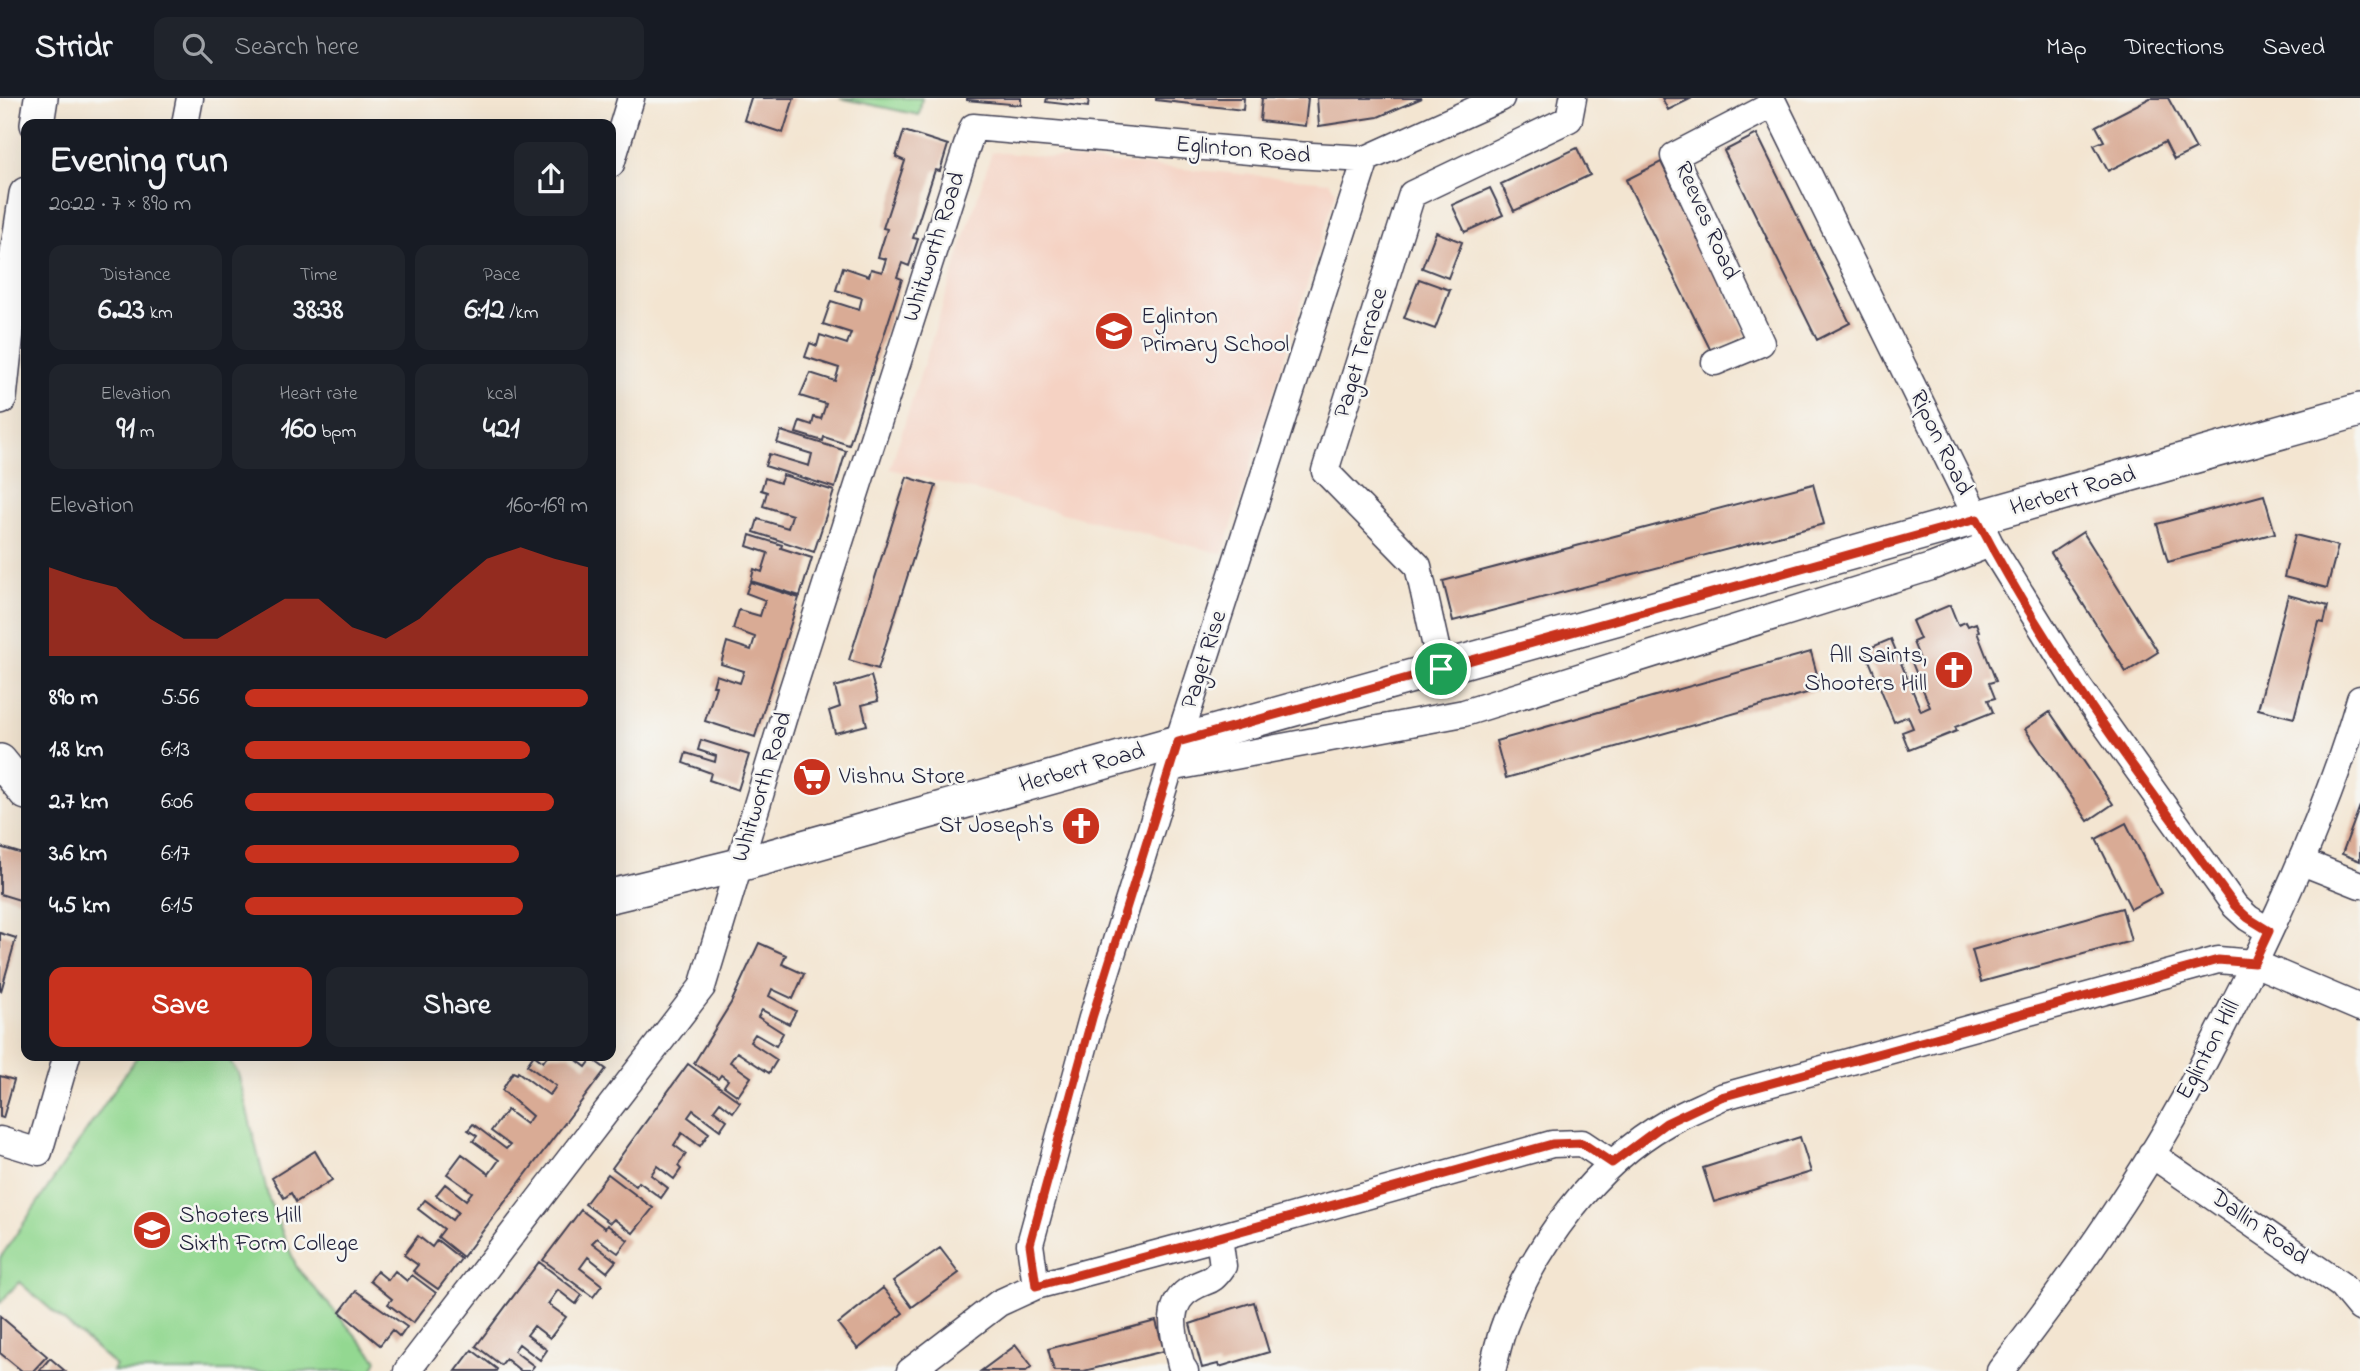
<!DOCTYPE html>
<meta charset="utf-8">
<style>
body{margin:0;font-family:"Indie Flower",sans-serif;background:#20242c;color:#f1f3f6;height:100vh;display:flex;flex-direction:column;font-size:26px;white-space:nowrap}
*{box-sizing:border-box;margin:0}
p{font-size:23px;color:#9ea1a6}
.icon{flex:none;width:38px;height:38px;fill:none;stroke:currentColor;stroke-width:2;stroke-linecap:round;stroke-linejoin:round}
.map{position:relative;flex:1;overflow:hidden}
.details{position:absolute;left:21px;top:21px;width:595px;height:942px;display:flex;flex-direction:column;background:#171b24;border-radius:14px;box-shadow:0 7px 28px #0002}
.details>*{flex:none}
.pin{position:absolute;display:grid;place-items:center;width:60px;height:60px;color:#fff;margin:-30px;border:4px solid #fff;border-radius:50%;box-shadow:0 2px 7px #0007}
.round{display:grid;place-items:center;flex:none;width:74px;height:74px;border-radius:14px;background:#20242c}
.head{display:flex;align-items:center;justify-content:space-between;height:119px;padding:0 28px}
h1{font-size:38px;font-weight:800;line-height:52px}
.metrics{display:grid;grid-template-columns:repeat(3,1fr);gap:10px;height:119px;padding:7px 28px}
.metrics div{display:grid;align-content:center;border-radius:14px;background:#20242c;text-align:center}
.metrics b{font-size:30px;font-weight:800}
.metrics small{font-size:19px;font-weight:400}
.metrics p{font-size:19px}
.chart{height:196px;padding:14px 28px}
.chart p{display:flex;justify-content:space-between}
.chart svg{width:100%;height:126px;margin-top:7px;fill:#c8321e;opacity:.7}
.action{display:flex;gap:14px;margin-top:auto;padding:14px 28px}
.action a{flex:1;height:80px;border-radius:14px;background:#c8321e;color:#fff;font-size:28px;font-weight:800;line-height:80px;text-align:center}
.action a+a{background:#20242c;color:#f1f3f6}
ul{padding:0 28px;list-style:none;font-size:23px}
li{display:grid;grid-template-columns:112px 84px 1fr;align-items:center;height:52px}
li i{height:18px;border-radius:9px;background:#c8321e}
header{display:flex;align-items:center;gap:42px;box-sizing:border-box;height:98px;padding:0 35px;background:#171b24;border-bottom:2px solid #363941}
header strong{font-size:33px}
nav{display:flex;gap:38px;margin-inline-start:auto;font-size:24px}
.search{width:490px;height:63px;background:#20242c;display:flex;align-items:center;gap:18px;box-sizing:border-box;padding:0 24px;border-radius:14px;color:#9ea1a6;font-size:26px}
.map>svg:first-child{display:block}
</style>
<header>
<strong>Stridr</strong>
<div class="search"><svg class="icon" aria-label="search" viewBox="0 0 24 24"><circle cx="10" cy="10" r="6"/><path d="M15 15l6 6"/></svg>Search here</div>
<nav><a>Map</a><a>Directions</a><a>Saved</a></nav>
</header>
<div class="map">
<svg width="2360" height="1273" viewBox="0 0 2360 1273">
<rect width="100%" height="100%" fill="#f6f6f2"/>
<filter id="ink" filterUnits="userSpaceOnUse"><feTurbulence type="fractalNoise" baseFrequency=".0143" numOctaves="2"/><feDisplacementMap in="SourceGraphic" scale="14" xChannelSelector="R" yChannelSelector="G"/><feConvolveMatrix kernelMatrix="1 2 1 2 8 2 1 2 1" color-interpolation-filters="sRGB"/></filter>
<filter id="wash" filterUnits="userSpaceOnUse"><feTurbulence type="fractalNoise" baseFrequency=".00686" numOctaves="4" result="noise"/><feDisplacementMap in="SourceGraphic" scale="28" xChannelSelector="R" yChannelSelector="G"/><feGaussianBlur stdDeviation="1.57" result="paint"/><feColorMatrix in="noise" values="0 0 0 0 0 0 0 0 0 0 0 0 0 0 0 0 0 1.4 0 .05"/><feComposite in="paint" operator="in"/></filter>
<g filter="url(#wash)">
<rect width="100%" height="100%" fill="#f3e5d1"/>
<!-- built -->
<path fill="#f5d2c3" d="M 992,54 L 1329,84 L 1336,94 L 1223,456 L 890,371 Z"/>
<!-- green -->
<path fill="#93d891" stroke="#5a7d66" stroke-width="2" d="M 840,0 L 922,0 L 919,17 Z
M 138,957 L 225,957 L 238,975 L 269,1102 L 297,1170 L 377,1262 L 372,1273 L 112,1273 L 116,1268 L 19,1184 L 0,1205 L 0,1160 Z"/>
<g id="blocks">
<!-- building -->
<path fill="#d9ab95" d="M 751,0 L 794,0 L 783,35 L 744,22 Z
M 967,0 L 1021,0 L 1021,7 L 967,2 Z
M 1047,0 L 1089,0 L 1088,9 L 1046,4 Z
M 1156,0 L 1244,0 L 1243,12 L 1156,2 Z
M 1262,0 L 1308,0 L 1305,28 L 1260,23 Z
M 1317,0 L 1422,0 L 1378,19 L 1319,28 Z
M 1662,0 L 1692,0 L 1668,12 Z
M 2150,0 L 2168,0 L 2196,51 L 2174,62 L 2165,44 L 2108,73 L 2094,47 L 2104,43 L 2096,28 Z
M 904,33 L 948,47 L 940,73 L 935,72 L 921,115 L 913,140 L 918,141 L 909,168 L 902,165 L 897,179 L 902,181 L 849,347 L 824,339 L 823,343 L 796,335 L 800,323 L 812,327 L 814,319 L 821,321 L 826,306 L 800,298 L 810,275 L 835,283 L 839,270 L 805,259 L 810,245 L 817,248 L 820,237 L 847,246 L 851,235 L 823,226 L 831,203 L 859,212 L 862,200 L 836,192 L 843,169 L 869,178 L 871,171 L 882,174 L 886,161 L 878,159 L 887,131 L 883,130 L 905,63 L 896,59 Z
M 1757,36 L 1850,225 L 1817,242 L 1724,53 Z
M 1577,50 L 1590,77 L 1514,113 L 1501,86 Z
M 1661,64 L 1746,236 L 1711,253 L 1626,82 Z
M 1490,90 L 1503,117 L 1465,134 L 1452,107 Z
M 1436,134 L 1462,144 L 1448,180 L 1422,170 Z
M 1419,181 L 1450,192 L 1435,231 L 1404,220 Z
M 781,333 L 846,353 L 835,390 L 765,368 L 769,356 L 809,368 L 812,356 L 777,345 Z
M 783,377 L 834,393 L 814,454 L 754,434 L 758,421 L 788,430 L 792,417 L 763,408 L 767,394 L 761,392 L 765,380 L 780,385 Z
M 907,379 L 936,388 L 878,571 L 849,562 Z
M 1813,386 L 1824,426 L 1453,523 L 1443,483 Z
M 2264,397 L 2275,435 L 2168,464 L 2157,426 Z
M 2083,434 L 2158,554 L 2126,574 L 2051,455 Z
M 750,437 L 782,447 L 781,450 L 812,460 L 800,498 L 751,483 L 754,471 L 762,474 L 768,455 L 747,448 Z
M 2295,437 L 2338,448 L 2327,490 L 2284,479 Z
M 750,484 L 799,500 L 755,639 L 705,623 L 716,588 L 713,588 L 716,577 L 740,585 L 744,573 L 721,566 L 727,544 L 751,552 L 755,539 L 733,531 L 739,512 L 760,518 L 765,502 L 746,495 Z
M 2288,497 L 2328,508 L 2324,525 L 2319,524 L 2294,620 L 2258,611 Z
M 1950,507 L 1958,527 L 1966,524 L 1968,528 L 1976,525 L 1979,533 L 1977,534 L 1996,583 L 1989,585 L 1995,600 L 1988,602 L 1993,614 L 1955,629 L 1957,633 L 1909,652 L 1902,634 L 1913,630 L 1908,618 L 1894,624 L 1865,552 L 1891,541 L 1921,613 L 1930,609 L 1911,562 L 1919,559 L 1913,544 L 1920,541 L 1912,523 Z
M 1811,554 L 1821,591 L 1506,680 L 1496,643 Z
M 871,578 L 878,603 L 862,607 L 867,627 L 835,635 L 829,613 L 840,609 L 835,589 Z
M 2050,614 L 2113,706 L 2088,723 L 2025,631 Z
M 701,642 L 749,657 L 738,692 L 709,682 L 711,675 L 683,665 L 686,655 L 715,664 L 716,658 L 698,652 Z
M 2360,708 L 2360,763 L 2342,756 Z
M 2126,725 L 2161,795 L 2131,811 L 2096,741 Z
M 0,749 L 26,757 L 26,804 L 0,796 Z
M 2122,810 L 2131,843 L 1981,884 L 1972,852 Z
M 0,835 L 16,840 L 1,893 L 0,892 Z
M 759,845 L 786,857 L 782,866 L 804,876 L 793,901 L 772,891 L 769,898 L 796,913 L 789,926 L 762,912 L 758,919 L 783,935 L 776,948 L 755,936 L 750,944 L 777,962 L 769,975 L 737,954 L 730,964 L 751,979 L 738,998 L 724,988 L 728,982 L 721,977 L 718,981 L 694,965 L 731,905 Z
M 534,957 L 543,964 L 548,957 L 570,957 L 586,969 L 592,961 L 606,971 L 463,1159 L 438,1139 L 444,1131 L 418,1111 L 425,1102 L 452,1122 L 458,1114 L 436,1097 L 445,1086 L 466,1102 L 472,1094 L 447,1076 L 462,1056 L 489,1076 L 499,1062 L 473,1043 L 477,1038 L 468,1032 L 473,1026 L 506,1051 L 510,1047 L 491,1033 L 507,1012 L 526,1026 L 532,1018 L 502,992 L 513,974 L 517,976 L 518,974 L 549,997 L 552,994 L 556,988 L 527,967 Z
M 688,966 L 740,1004 L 733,1014 L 720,1004 L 714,1012 L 727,1022 L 720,1032 L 693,1012 L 688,1019 L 709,1035 L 700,1048 L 682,1035 L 674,1047 L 686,1056 L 678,1068 L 681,1071 L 674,1081 L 657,1068 L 651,1077 L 668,1090 L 661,1100 L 639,1084 L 636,1088 L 612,1070 Z
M 0,978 L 14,982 L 3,1020 L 0,1019 Z
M 1800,1039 L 1811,1074 L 1714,1104 L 1703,1070 Z
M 315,1053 L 332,1082 L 296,1104 L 291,1095 L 284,1100 L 272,1080 Z
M 608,1076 L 653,1110 L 633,1135 L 614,1121 L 610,1125 L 585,1106 Z
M 581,1112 L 605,1130 L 607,1127 L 628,1142 L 618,1155 L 597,1140 L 592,1145 L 616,1163 L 607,1174 L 588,1159 L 580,1170 L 602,1187 L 593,1199 L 543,1162 Z
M 418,1138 L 432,1149 L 437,1142 L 461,1161 L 438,1191 L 413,1173 L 418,1167 L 404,1157 Z
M 940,1150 L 959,1175 L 912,1209 L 893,1183 Z
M 539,1164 L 582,1197 L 576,1206 L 558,1192 L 548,1206 L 566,1219 L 550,1240 L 534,1228 L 527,1237 L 547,1252 L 540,1262 L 519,1246 L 514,1253 L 534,1268 L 530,1273 L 521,1273 L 506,1261 L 501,1267 L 476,1248 Z
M 377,1173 L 388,1182 L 395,1173 L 407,1183 L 412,1177 L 436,1195 L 413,1225 L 388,1206 L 392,1201 L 370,1183 Z
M 883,1190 L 903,1215 L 858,1251 L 838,1226 Z
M 356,1193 L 407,1229 L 400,1239 L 392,1232 L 380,1247 L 340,1214 Z
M 1254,1204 L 1269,1254 L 1219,1269 L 1218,1266 L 1202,1270 L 1190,1226 L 1211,1219 L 1211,1217 Z
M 0,1218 L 47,1258 L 33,1273 L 22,1273 L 0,1255 Z
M 1156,1223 L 1164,1253 L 1084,1273 L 1054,1273 L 1048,1251 Z
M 1016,1247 L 1032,1268 L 1026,1273 L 981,1273 Z
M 472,1252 L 497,1271 L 496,1273 L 456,1273 Z
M 50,1260 L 65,1273 L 39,1273 Z"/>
</g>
</g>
<g filter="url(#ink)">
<use href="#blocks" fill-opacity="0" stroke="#413f52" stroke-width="2"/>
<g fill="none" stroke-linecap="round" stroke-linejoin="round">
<!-- minor casing -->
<g stroke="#413f52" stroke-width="29">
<path id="minor" d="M 1771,0 L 1990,446 L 2078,588 L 2235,808 L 2248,820 L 2269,833
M 185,26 L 190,0
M 611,66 L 631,0
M 1715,264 L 1761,245 L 1674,58 L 1774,6
M 1441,571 L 1418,468 L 1325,373 L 1412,96 L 1569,21 L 1573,0
M 1170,670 L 1464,615 L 1931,469 L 1990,446
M 2302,764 L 2360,787
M 0,1042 L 39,1054 L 67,957
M 2151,1056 L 2341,1187 L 2360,1210
M 1036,1188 L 1030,1146 L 1092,920 L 1178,644 L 1366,61
M 407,1273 L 702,889 L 783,621 L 973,29 L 1294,57 L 1366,61 L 1501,0
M 910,1273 L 999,1205 L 1036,1188 L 1219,1139 L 1552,1046 L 1582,1045 L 1612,1065
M 1185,1273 L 1181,1267 C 1175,1240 1162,1207 1192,1190 C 1208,1180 1210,1187 1223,1168 L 1219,1139
M 1492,1273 C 1496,1258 1499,1241 1505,1226 C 1533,1150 1596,1065 1667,1025 C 1684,1015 1703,1008 1721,999 L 2218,862 L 2254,865 L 2360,910
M 2000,1273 C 2067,1187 2132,1096 2185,1000 C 2206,961 2226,921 2246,882 C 2291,791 2332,698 2360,601"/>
</g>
<!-- tertiary casing -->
<g stroke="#413f52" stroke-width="36">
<path id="tertiary" d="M 37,26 L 41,0
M 0,300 L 11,195 L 26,96
M 0,663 L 26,695
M 611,798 L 739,767 L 2360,312"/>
</g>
<!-- minor -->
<use href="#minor" stroke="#fff" stroke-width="26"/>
<!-- tertiary -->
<use href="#tertiary" stroke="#fff" stroke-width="33"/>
</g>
</g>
<g fill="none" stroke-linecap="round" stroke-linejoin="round" filter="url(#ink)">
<!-- route casing -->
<g stroke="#fff" stroke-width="14">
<path id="route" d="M 1977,421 C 2048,559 2144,683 2235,808 L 2248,820 L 2269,833 L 2254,865 L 2218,862 L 1721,999 L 1666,1025 L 1612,1065 L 1582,1045 L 1552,1046 L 1219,1139 L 1036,1188 L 1030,1146 L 1092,920 L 1178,644 Z"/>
</g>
<!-- route -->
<use href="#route" stroke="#c8321e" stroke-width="9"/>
</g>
<!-- icons -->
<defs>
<g id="school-disc" transform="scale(2.0125)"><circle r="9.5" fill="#c8321e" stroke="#f6f6f2"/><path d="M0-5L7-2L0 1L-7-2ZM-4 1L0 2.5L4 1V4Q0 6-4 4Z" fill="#fff"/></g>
<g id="church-disc" transform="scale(2.0125)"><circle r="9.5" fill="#c8321e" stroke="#f6f6f2"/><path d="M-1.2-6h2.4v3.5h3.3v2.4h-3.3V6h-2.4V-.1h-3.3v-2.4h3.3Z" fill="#fff"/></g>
<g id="supermarket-disc" transform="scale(2.0125)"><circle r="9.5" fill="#c8321e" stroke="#f6f6f2"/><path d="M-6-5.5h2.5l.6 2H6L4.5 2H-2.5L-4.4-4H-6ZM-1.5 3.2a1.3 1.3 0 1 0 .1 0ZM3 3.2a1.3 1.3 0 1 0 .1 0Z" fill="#fff"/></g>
<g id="university-disc" transform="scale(2.0125)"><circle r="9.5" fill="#c8321e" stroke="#f6f6f2"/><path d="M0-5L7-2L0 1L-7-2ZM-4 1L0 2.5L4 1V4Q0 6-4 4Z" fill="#fff"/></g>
</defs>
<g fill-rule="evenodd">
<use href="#school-disc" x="1114" y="233"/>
<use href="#church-disc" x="1954" y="572"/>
<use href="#supermarket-disc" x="812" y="679"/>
<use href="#church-disc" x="1081" y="728"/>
<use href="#university-disc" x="152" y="1132"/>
</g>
<g text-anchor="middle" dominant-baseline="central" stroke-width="5" stroke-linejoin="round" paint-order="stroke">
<!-- street labels -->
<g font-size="24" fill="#22223b" stroke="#f6f6f2">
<text transform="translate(1243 53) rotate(5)">Eglinton Road</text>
<text transform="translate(1706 123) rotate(66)">Reeves Road</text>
<text transform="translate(935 149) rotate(-72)">Whitworth Road</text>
<text transform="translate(1362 255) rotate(-73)">Paget Terrace</text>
<text transform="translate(1940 345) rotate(64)">Ripon Road</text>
<text transform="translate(2073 394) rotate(-16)">Herbert Road</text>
<text transform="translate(1205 562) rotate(-72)">Paget Rise</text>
<text transform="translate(1082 671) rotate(-16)">Herbert Road</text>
<text transform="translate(763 689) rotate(-73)">Whitworth Road</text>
<text transform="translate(2209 952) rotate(-62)">Eglinton Hill</text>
<text transform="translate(2259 1130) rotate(35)">Dallin Road</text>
</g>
<!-- poi labels -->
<g font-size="24" fill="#22223b" stroke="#f6f6f2" text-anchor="start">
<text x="1141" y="219">Eglinton<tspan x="1141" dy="28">Primary School</tspan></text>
<text x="1927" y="558" text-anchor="end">All Saints,<tspan x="1927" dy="28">Shooters Hill</tspan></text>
<text x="839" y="679">Vishnu Store</text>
<text x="1054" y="728" text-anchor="end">St Joseph's</text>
<text x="179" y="1118">Shooters Hill<tspan x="179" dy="28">Sixth Form College</tspan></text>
</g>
</g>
</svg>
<div class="pin" style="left:1441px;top:571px;background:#1e9e55"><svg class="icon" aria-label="arrive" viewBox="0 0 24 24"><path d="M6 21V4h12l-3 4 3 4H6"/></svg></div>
<section class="details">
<div class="head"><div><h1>Evening run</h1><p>20:22 · 7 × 890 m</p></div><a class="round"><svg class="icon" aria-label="share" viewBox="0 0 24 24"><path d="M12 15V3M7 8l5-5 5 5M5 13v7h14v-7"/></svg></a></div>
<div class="metrics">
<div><p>Distance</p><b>6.23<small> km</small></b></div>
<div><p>Time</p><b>38:38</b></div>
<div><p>Pace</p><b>6:12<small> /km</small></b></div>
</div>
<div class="metrics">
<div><p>Elevation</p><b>91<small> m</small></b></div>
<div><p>Heart rate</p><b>160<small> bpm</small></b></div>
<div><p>kcal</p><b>421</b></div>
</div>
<div class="chart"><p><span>Elevation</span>160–169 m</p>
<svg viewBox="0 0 160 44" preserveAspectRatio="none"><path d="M0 44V13L10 17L20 20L30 31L40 38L50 38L60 31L70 24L80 24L90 34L100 38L110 31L120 20L130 10L140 6L150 10L160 13V44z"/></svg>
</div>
<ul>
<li><b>890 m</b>5:56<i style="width:100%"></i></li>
<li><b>1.8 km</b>6:13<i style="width:83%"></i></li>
<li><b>2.7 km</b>6:06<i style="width:90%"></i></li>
<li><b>3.6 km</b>6:17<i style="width:80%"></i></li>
<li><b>4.5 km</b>6:15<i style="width:81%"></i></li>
</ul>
<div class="action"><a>Save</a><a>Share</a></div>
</section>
</div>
